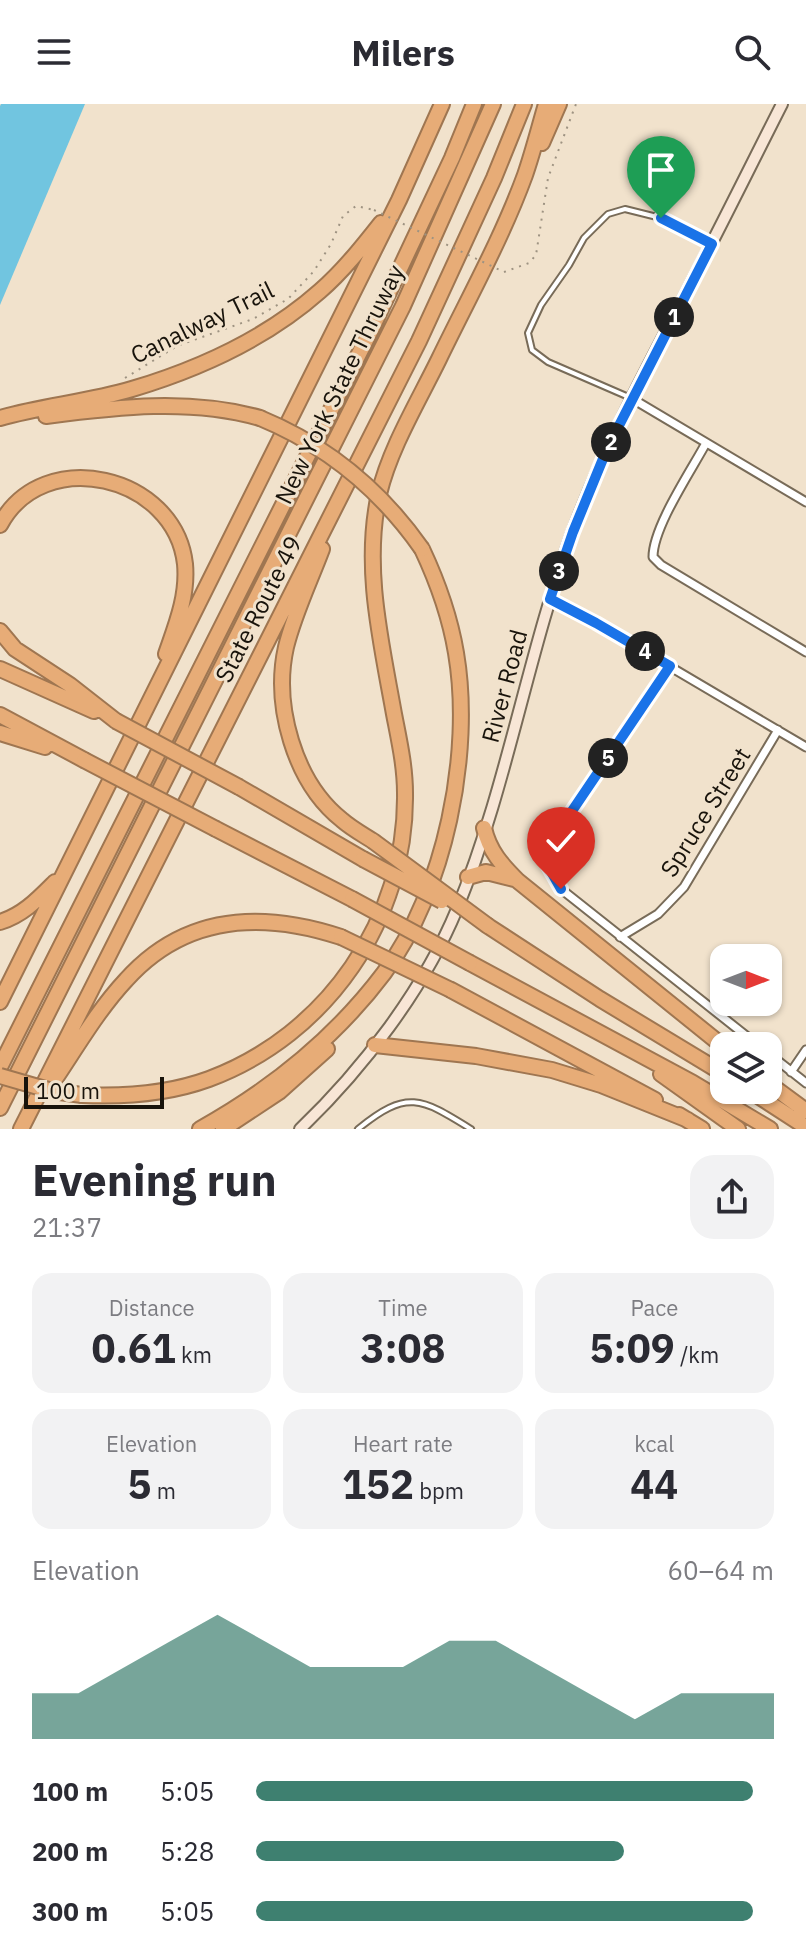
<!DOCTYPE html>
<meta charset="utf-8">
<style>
body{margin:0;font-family:"IBM Plex Sans",sans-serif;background:#f2f2f3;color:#2b2b33;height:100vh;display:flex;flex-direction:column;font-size:30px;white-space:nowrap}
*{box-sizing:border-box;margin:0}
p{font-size:26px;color:#7c7c81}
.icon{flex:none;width:44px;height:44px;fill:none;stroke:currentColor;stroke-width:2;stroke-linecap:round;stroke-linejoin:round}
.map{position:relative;height:1025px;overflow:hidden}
.sheet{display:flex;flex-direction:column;background:#fff;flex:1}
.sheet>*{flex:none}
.needle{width:52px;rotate:90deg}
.buttons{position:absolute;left:710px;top:840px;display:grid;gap:16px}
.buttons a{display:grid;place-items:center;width:72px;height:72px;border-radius:16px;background:#fff;box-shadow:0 2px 6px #0004;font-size:40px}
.scale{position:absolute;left:24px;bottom:20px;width:140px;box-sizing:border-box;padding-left:8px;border:4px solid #18130b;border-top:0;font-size:22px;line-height:28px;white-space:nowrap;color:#18130b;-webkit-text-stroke:6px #f1e2cc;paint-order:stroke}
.pin{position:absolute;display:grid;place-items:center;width:68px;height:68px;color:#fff;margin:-82px -34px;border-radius:50% 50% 50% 0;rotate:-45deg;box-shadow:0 0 8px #0007}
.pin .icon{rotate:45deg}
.km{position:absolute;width:40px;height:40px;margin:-20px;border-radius:50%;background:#222;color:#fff;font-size:22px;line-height:40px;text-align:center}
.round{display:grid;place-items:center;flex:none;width:84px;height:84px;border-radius:24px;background:#f2f2f3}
.headline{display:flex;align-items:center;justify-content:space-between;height:136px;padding:0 32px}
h1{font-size:44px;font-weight:700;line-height:60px}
.stats{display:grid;grid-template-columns:repeat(3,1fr);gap:12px;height:136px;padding:8px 32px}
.stats div{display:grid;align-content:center;border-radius:20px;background:#f2f2f3;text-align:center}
.stats b{font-size:40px;font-weight:700}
.stats small{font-size:22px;font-weight:400}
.stats p{font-size:22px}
.chart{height:224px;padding:16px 32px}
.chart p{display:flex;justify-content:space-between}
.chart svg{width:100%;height:144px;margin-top:8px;fill:#3e8070;opacity:.7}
ul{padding:0 32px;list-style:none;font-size:26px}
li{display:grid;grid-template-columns:128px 96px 1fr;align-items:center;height:60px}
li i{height:20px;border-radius:10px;background:#3e8070}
header{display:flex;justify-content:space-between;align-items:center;height:104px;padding:0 32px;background:#fff;font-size:36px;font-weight:700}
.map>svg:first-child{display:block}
</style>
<header><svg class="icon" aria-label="menu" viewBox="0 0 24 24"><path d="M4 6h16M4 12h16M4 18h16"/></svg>Milers<svg class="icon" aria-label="search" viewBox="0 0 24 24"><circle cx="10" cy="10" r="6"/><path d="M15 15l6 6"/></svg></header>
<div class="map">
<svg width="806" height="1025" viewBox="0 0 806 1025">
<rect width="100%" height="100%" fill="#f1e2cc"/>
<!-- water -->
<path fill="#71c5e0" d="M 1,0 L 85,0 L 0,201 L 0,2 Z"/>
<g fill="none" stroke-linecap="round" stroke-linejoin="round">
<!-- service casing -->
<g stroke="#786b58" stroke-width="8">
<path id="service" d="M 631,294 L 548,258 L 532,246 L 528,229 L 541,201 L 569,161 L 584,134 L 608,110 L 625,105 L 661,114 L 710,139
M 358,1025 C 407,985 421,994 471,1025"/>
</g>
<!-- minor casing -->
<g stroke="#786b58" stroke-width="11">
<path id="minor" d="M 631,294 L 806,398
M 706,339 C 691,367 653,423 653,453 L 661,461 L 806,548
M 550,495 L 596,519 L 806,643
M 670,562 L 549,741 L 548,762 L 561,785 L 759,942
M 620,833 L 658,810 L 684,783 L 778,626
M 768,949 L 806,979
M 791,968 L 806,946"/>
</g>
<!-- secondary casing -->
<g stroke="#786b58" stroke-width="14">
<path id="secondary" d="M 300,1025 C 362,966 424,885 457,805 C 507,683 527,552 572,429 C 603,346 645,267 686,189 C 719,126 750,63 782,0"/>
</g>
<!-- motorway casing -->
<g stroke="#9f7651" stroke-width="18">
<path id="motorway" d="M 542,39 L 559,0
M 46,312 C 117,303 190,294 260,314
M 0,314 C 43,302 88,298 132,285 C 199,265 267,234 320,187 C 343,167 362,143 381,119
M 0,421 C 43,340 175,371 185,460 C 188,492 176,521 166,550
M 322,445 C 310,477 294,510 286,543 C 273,601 294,678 342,716 C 351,724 362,730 373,737
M 0,527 L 15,545 L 70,581 L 116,617
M 0,565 L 94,607
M 0,611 L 84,656
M 0,629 L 45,643
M 239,683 L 363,755
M 484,724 C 489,747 502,761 518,777 L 724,943
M 216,725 L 352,795
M 468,773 L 486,768 L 514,775
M 0,818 C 23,811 38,795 55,778
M 488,822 L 600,895 L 724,970
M 470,859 L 693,979 L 770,1025
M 451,886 L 655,996
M 0,898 L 399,96 L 442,0
M 375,941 L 476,952 L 552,966 L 601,981 L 688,1016
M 0,963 L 374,220 L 452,54 L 474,0
M 661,970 L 738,1025
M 768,979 L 806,1007
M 51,981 C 75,946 97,907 126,876 C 185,810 262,807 341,833
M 749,986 L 806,1023
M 82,991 C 124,993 168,990 209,975 C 327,931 407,815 405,689 C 405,662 399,636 394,610 C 381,537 363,464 379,390 C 390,344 418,298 439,255 C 468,195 502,134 525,71 C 533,48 539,24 546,0
M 0,1004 L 403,202 L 493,0
M 679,1011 L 702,1025
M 21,1025 L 419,237 L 494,74 L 524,0
M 200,1025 C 270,986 335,934 384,869 C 445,787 473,649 456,549 C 450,513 438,479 422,445
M 223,1025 L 279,988 L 327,945"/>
</g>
<!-- path -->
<path stroke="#9e9382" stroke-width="2" stroke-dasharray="2 6" stroke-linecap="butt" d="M 504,168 L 529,159 L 536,151 L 548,74 L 576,0
M 125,274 L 177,242 L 253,215 L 288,195 L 314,167 L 331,140 L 343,112 L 356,102 L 374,106"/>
<!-- service -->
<use href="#service" stroke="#fff" stroke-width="4"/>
<!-- minor -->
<use href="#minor" stroke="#fff" stroke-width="7"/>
<!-- secondary -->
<use href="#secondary" stroke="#f8e6d6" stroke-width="10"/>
<!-- motorway -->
<use href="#motorway" stroke="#e7ac77" stroke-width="14"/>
<!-- motorway-bridge casing -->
<g stroke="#9f7651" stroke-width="18" stroke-linecap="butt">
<path id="motorway-bridge" d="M 260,314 C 328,342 380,385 422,445
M 116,617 L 239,683
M 84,656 L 216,725
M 373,737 L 488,822
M 363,755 L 442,797
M 352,795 L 470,859
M 341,833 L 451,886
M 0,972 L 52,987 L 82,991"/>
</g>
<!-- path-bridge -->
<path stroke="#9e9382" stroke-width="2" stroke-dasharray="2 6" stroke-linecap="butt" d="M 374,106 L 504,168"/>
<!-- motorway-bridge -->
<use href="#motorway-bridge" stroke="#e7ac77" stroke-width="14"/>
</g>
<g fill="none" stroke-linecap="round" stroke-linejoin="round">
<!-- route casing -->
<g stroke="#fff" stroke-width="16">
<path id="route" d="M 561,785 L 548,762 L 549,741 L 670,562 L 596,519 L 550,495 L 573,428 L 607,345 L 712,140 L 661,114"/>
</g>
<!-- route -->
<use href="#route" stroke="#1a73e8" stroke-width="10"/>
</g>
<g text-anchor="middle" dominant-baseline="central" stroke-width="6" stroke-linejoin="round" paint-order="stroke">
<!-- street labels -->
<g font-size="24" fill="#18130b" stroke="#f1e2cc">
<text transform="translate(202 218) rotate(-26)">Canalway Trail</text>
<text transform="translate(339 280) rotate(-64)">New York State Thruway</text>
<text transform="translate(258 505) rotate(-63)">State Route 49</text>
<text transform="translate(504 582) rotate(-75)">River Road</text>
<text transform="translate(705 708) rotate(-58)">Spruce Street</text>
</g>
</g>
</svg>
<div class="buttons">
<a><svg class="needle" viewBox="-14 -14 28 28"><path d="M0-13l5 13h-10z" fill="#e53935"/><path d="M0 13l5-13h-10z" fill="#7c7c81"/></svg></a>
<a><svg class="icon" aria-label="layers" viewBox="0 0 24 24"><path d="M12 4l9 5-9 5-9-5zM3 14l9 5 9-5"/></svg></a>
</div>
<div class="scale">100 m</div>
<div class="pin" style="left:661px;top:114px;background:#1e9e55"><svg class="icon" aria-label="arrive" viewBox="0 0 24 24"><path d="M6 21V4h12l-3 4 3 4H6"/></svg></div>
<div class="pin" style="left:561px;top:785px;background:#d93025"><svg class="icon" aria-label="check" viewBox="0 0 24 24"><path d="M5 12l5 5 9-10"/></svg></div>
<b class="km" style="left:674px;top:213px">1</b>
<b class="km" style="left:611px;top:338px">2</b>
<b class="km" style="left:559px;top:467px">3</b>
<b class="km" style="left:645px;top:547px">4</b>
<b class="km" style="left:608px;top:654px">5</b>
</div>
<section class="sheet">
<div class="headline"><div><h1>Evening run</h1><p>21:37</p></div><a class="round"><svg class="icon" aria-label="share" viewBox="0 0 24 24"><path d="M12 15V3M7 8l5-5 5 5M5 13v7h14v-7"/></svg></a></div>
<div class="stats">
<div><p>Distance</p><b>0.61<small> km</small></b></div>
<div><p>Time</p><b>3:08</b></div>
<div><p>Pace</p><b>5:09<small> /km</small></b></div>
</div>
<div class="stats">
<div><p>Elevation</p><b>5<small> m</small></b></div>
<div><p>Heart rate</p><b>152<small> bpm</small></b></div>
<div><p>kcal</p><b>44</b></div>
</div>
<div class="chart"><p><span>Elevation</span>60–64 m</p>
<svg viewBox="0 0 160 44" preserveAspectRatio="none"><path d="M0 44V30L10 30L20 22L30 14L40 6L50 14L60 22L70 22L80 22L90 14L100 14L110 22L120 30L130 38L140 30L150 30L160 30V44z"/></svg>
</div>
<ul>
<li><b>100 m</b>5:05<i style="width:96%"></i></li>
<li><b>200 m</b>5:28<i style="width:71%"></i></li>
<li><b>300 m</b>5:05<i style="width:96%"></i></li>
</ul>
</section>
